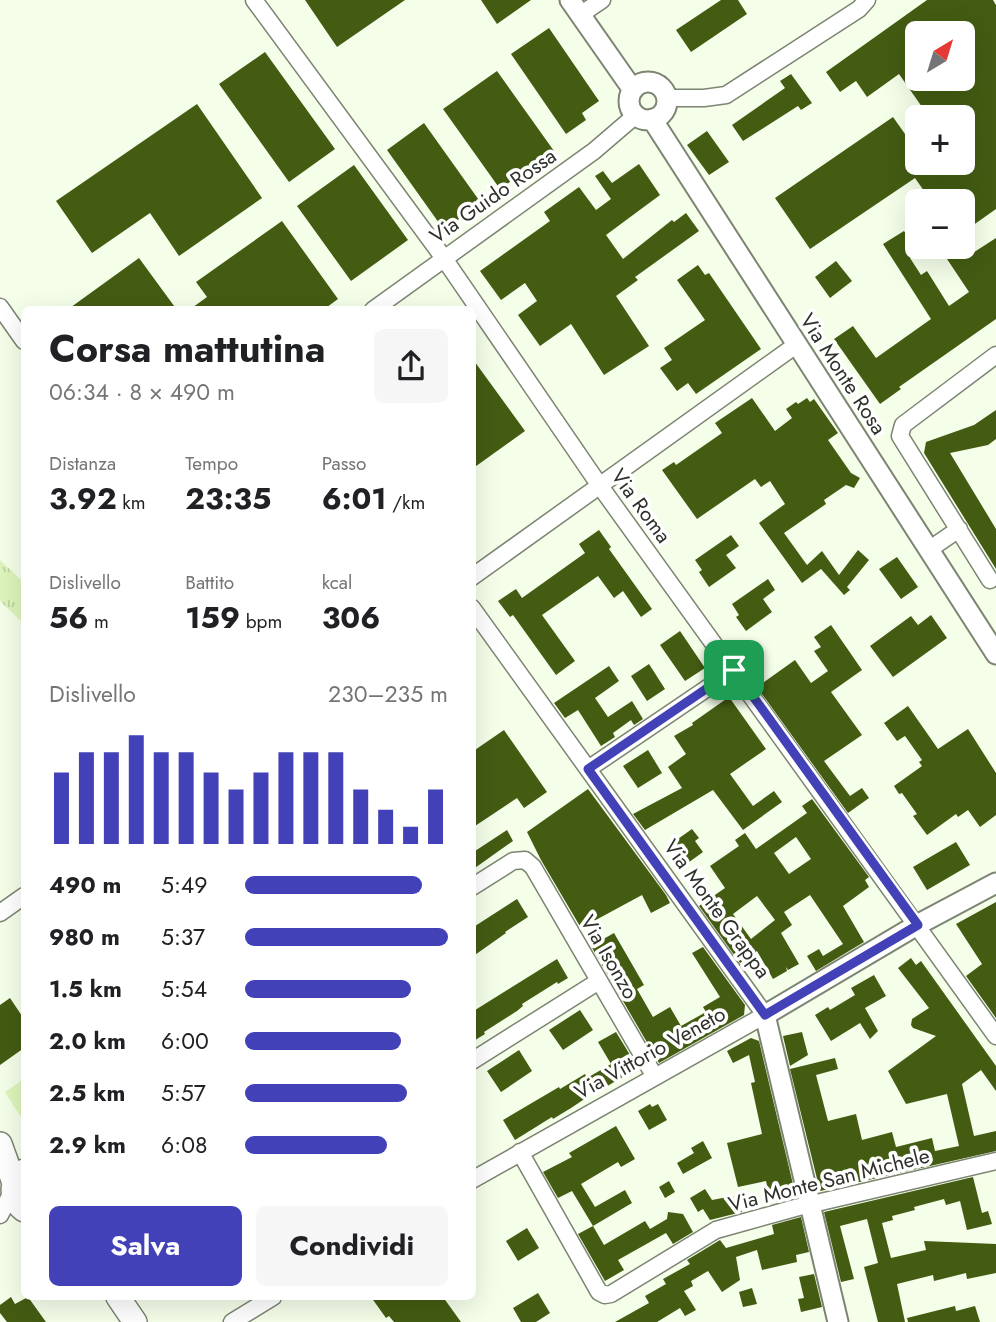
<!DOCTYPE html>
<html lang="it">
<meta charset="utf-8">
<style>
body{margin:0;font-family:Jost,sans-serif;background:#f6f6f6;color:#202124;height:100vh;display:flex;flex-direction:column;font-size:26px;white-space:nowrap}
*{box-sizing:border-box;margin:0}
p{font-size:23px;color:#757577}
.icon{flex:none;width:38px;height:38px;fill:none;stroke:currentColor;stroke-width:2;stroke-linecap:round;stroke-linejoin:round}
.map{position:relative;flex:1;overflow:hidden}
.drawer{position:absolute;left:21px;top:306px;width:455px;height:994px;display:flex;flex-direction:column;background:#fff;border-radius:10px;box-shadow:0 7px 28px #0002}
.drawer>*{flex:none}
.needle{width:46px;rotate:38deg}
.fabs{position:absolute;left:905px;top:21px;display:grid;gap:14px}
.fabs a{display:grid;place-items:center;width:70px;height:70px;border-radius:10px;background:#fff;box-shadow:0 7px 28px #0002;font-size:35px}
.pin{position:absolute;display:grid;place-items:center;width:60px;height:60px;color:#fff;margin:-30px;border-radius:14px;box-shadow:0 4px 10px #0006}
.round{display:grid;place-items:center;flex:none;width:74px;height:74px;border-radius:10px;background:#f6f6f6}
.overview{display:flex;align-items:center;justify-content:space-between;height:119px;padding:0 28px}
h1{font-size:38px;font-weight:700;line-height:52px}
.figures{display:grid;grid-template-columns:repeat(3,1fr);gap:10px;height:119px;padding:7px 28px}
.figures div{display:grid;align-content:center}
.figures b{font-size:30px;font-weight:700}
.figures small{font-size:19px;font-weight:400}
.figures p{font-size:19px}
.chart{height:196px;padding:14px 28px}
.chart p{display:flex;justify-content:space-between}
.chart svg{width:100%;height:126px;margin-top:7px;stroke:#4241b7;stroke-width:6}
.primary-button{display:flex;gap:14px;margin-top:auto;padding:14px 28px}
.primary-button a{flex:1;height:80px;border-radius:10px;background:#4241b7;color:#fff;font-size:28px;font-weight:700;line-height:80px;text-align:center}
.primary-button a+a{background:#f6f6f6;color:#202124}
ul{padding:0 28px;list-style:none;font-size:23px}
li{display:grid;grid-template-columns:112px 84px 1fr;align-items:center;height:52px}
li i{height:18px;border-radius:9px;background:#4241b7}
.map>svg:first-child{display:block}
</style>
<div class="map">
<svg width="996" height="1322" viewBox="0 0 996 1322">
<defs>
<pattern id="grass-tufts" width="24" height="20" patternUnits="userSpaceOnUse" patternTransform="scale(1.75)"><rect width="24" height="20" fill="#ddf5bc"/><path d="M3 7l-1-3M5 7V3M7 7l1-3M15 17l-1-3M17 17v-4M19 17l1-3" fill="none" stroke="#bed2a2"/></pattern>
</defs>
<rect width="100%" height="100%" fill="#f4fee9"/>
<!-- grass -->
<path fill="url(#grass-tufts)" d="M 0,560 L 24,583 L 24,624 L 0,601 Z"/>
<!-- park -->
<path fill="#ddf5bc" d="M 24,1079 L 24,1122 L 5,1092 Z"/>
<!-- building -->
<path fill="#435c12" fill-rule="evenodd" d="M 305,0 L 405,0 L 337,47 Z
M 481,0 L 531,0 L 497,24 Z
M 721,0 L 738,0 L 747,14 L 691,52 L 676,30 Z
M 927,0 L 993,0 L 996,5 L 996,209 L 962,233 L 962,201 L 931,201 L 915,178 L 810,249 L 775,198 L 893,117 L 917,151 L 917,163 L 925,163 L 928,168 L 936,163 L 962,163 L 962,117 L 929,117 L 899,74 L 867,97 L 856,81 L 840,92 L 826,72 ZM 917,33 L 962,33 L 962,79 L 917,79 Z
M 549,28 L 599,101 L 582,113 L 586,120 L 566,134 L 511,54 Z
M 265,52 L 335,149 L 289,182 L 219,84 Z
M 497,71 L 554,151 L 500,189 L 443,109 Z
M 791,74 L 812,103 L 801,110 L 798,106 L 743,141 L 732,125 L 785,88 L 780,81 Z
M 197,104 L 262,198 L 179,256 L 150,213 L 92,253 L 56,201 Z
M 424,123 L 481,203 L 444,230 L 387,150 Z
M 707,131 L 729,162 L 709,175 L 687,145 Z
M 639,164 L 660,195 L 606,235 L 623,259 L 672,220 L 674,222 L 686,213 L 699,231 L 635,277 L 638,280 L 616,296 L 649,346 L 604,375 L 571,324 L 540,346 L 518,315 L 537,301 L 525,283 L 501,300 L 480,271 L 550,221 L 544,212 L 579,187 L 596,210 L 611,199 L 595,176 L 603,171 L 612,183 Z
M 354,165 L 408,240 L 351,281 L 297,206 Z
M 282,221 L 338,299 L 323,310 L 189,310 L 207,297 L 196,282 Z
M 904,231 L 918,253 L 910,258 L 921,275 L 927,271 L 949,306 L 969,292 L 945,256 L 958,247 L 965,258 L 996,238 L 996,319 L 899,387 L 901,389 L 880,404 L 834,339 L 853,326 L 876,358 L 931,319 L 883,244 Z
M 139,258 L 177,310 L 67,310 Z
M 836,261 L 852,281 L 830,298 L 815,277 Z
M 698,265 L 705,275 L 709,273 L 761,349 L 696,394 L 688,383 L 677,391 L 660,368 L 672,360 L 664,348 L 705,320 L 677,280 Z
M 472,358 L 525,431 L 472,469 Z
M 752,398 L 775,431 L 792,418 L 786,409 L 796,402 L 798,404 L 807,398 L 810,402 L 814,399 L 838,433 L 828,440 L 851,473 L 860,478 L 854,488 L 846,485 L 824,500 L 826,504 L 784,533 L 807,565 L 822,551 L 839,575 L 858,550 L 869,560 L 847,587 L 850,590 L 844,595 L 821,569 L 802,583 L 759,523 L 785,504 L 770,481 L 761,487 L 755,479 L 697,519 L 662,470 L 674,462 L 676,465 L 722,433 L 715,423 Z
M 996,410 L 996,439 L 988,445 L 950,453 L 996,529 L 996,569 L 924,453 L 926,442 L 974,425 Z
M 599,530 L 611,547 L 609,549 L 652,609 L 641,617 L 623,591 L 614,598 L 598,576 L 542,615 L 575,661 L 556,675 L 513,615 L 510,617 L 498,601 L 516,589 L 522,598 L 585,553 L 579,544 Z
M 731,535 L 739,546 L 726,555 L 736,568 L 709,587 L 699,572 L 702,570 L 695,560 Z
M 897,557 L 918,587 L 901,599 L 879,569 Z
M 768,579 L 775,590 L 763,599 L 772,612 L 746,631 L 736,617 L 739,615 L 732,604 Z
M 931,615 L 947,638 L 893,677 L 870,646 L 911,616 L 918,625 Z
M 831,625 L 862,670 L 831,692 L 862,735 L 824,761 L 850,796 L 862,788 L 869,798 L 848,813 L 757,687 L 795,660 L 811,683 L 828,671 L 814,651 L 821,647 L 814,637 Z
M 680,631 L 705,668 L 685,681 L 660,645 Z
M 649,664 L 665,689 L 647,701 L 631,676 Z
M 609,666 L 619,681 L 595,698 L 608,717 L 632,701 L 643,719 L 634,725 L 631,720 L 613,733 L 615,737 L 601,746 L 578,710 L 565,718 L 554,703 Z
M 729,697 L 766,749 L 730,774 L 753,806 L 774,791 L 782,802 L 743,830 L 713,790 L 645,830 L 633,814 L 682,788 L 668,767 L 686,754 L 674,736 L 693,725 L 692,723 Z
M 908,706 L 938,749 L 968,729 L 996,773 L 996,815 L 980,827 L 968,810 L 958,817 L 956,814 L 927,835 L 913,816 L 917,814 L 902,793 L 899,794 L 894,786 L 922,766 L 919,762 L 922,760 L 905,736 L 897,741 L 884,723 Z
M 504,730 L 547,792 L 524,808 L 517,798 L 472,828 L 472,752 Z
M 648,750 L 662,773 L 638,788 L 623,766 Z
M 588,789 L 666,895 L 670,903 L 651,913 L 642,895 L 581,928 L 541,860 L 527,832 Z
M 812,799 L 869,877 L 865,880 L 869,887 L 843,906 L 864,942 L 816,971 L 807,956 L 819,949 L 823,956 L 843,944 L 810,895 L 784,912 L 792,925 L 781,933 L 799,964 L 788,970 L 786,967 L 787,971 L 773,979 L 757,951 L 740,963 L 699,906 L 725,888 L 710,866 L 739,846 L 735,840 L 745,833 L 756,849 L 807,813 L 802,806 ZM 796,837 L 811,859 L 789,874 L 774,853 ZM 757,896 L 775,920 L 751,939 L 733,914 Z
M 692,829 L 699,838 L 695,841 L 703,852 L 685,865 L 680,858 L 677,860 L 668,846 Z
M 507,830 L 513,841 L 472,870 L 472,853 Z
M 956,842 L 970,865 L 927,890 L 913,867 Z
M 517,899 L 528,917 L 505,932 L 506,933 L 472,957 L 472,928 Z
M 996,902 L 996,1018 L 966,976 L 982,964 L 956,924 Z
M 614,933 L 644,985 L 637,989 L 653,1017 L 670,1007 L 681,1026 L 706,1012 L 703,1007 L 720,997 L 692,953 L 703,947 L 745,1005 L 744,1015 L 659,1063 L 591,946 Z
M 911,958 L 916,965 L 921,961 L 996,1066 L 996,1091 L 981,1070 L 962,1084 L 974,1136 L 996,1131 L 996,1151 L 820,1191 L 790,1069 L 835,1058 L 838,1069 L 816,1075 L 828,1121 L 856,1114 L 862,1140 L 892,1132 L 896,1147 L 932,1138 L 935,1151 L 959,1146 L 947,1094 L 906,1104 L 888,1071 L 936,1036 L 913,1028 L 911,1025 L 912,1019 L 929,1008 L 898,968 Z
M 557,959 L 568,978 L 558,984 L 557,982 L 522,1004 L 523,1006 L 517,1011 L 484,1032 L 485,1034 L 472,1042 L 472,1012 Z
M 874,975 L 886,996 L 865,1008 L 878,1031 L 870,1039 L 860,1023 L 831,1041 L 815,1015 L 828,1007 L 830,1010 L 855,995 L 851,988 Z
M 10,998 L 24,1019 L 24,1048 L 0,1065 L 0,1005 Z
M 580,1010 L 593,1030 L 563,1050 L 549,1030 Z
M 616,1032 L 638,1068 L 604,1088 L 602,1083 L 584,1094 L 586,1098 L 571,1108 L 553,1119 L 552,1117 L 515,1140 L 503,1120 L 559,1087 L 560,1089 L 585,1074 L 587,1078 L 611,1064 L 598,1042 Z
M 802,1032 L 808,1055 L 790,1066 L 783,1036 Z
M 751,1038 L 759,1041 L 796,1197 L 771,1203 L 766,1181 L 738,1187 L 727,1143 L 762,1134 L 751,1083 L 755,1082 L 749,1055 L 733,1063 L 727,1051 Z
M 519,1050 L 532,1071 L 501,1092 L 487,1071 Z
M 650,1104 L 652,1107 L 658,1104 L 667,1120 L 649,1130 L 638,1111 Z
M 616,1126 L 635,1159 L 621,1167 L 618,1162 L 581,1184 L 595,1207 L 625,1190 L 632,1203 L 593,1226 L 572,1191 L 558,1198 L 543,1172 L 572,1157 L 569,1153 Z
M 703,1141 L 712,1158 L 683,1174 L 677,1163 L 694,1153 L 691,1148 Z
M 973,1177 L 982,1213 L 988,1211 L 992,1224 L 967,1230 L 960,1201 L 946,1205 L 944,1199 L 914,1207 L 915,1210 L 892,1216 L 893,1220 L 882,1223 L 891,1258 L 926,1250 L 924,1241 L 996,1244 L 996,1273 L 967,1279 L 966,1273 L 934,1281 L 933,1275 L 897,1284 L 905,1322 L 878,1322 L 864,1267 L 878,1263 L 867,1219 L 840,1226 L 854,1279 L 841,1282 L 824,1212 Z
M 669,1181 L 675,1192 L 665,1198 L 659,1187 Z
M 705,1189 L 712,1200 L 733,1196 L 742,1212 L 710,1220 L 703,1209 L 698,1212 L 690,1198 Z
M 668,1212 L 683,1214 L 693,1232 L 673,1244 L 666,1233 L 618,1260 L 624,1270 L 605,1281 L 578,1234 L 593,1226 L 604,1245 L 645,1221 L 650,1229 L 667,1219 Z
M 801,1217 L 809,1252 L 796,1255 L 797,1262 L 762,1270 L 757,1250 L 736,1257 L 740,1280 L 722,1292 L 708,1271 L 691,1281 L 693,1286 L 684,1291 L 696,1310 L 685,1316 L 680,1308 L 657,1322 L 615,1322 L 649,1303 L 645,1296 L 666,1284 L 663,1279 L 690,1264 L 687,1260 L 720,1240 L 726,1248 L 774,1234 L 772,1225 Z
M 527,1228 L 539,1248 L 518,1261 L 506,1241 Z
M 814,1274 L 822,1307 L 801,1312 L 798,1299 L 804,1298 L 799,1277 Z
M 752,1288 L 757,1304 L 743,1307 L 739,1292 Z
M 538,1293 L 550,1313 L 536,1322 L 521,1322 L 513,1308 Z
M 11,1297 L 15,1304 L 28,1297 L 46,1322 L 7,1322 L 0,1313 L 0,1305 Z
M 371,1297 L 443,1297 L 461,1322 L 394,1322 L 389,1316 L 386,1318 Z
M 955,1306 L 956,1311 L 975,1306 L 980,1322 L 908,1322 L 907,1318 Z"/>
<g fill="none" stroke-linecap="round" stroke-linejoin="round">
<!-- minor casing -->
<g stroke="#7c8472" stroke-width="19">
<path id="minor" d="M 254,0 L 443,257 L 600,486 L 996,1036
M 580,15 L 602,0
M 667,98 L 704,98 L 726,95 L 859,9 L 867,0
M 0,307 L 24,341
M 373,310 L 594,151 L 636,115
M 930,549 L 959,529
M 472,577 L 796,345
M 990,580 L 900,436 L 903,425 L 996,355
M 472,608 L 765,1015 L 472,1180
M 588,769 L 734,670
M 472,887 L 513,861 L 525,860 L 533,867 L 655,1077
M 0,913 L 24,896
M 472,1061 L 599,981
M 520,1152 L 599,1292 L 605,1295 L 611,1294 L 716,1230 L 795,1208 L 996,1161
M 0,1215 L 13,1190
M 232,1322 L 273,1297"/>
</g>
<!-- tertiary casing -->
<g stroke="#7c8472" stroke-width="23">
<path id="tertiary" d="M 570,0 L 633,90
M629 101a19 19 0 1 1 38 0a19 19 0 1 1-38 0Z
M 652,119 L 996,654
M 838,1322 L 765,1015 L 917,925 L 996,883"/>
</g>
<!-- secondary casing -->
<g stroke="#7c8472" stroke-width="26">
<path id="secondary" d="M 0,1144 L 14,1183
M 24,1171 C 9,1182 10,1199 24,1210
M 118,1297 L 135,1322"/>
</g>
<!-- minor -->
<use href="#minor" stroke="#fff" stroke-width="16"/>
<!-- tertiary -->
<use href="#tertiary" stroke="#fff" stroke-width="19"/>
<!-- secondary -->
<use href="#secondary" stroke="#fff" stroke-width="23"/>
</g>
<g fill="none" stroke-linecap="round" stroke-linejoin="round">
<!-- route casing -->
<g stroke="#fff" stroke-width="14">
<path id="route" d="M 734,670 L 918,925 L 765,1015 L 588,769 Z"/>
</g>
<!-- route -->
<use href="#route" stroke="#4241b7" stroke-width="9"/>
</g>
<g text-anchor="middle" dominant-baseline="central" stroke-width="7" stroke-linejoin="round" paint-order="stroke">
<!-- street labels -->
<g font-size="21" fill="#2d3129" stroke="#fff">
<text transform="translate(493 196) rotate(-35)">Via Guido Rossa</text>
<text transform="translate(843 374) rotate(57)">Via Monte Rosa</text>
<text transform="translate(641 506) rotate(54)">Via Roma</text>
<text transform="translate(717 909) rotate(54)">Via Monte Grappa</text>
<text transform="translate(609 957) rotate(60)">Via Isonzo</text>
<text transform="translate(650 1053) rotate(-29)">Via Vittorio Veneto</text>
<text transform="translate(829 1180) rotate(-14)">Via Monte San Michele</text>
</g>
</g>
</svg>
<div class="fabs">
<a><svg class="needle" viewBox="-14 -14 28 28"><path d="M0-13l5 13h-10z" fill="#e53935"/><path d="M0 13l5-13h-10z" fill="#757577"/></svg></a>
<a>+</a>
<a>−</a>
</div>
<div class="pin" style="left:734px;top:670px;background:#1e9e55"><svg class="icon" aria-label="arrive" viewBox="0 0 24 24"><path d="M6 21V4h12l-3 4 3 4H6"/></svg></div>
<section class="drawer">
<div class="overview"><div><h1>Corsa mattutina</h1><p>06:34 · 8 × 490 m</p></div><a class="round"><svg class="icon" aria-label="share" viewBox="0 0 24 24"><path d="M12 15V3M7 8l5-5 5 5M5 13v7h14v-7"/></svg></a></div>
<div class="figures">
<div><p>Distanza</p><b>3.92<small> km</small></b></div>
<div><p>Tempo</p><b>23:35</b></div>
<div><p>Passo</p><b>6:01<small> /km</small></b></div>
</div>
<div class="figures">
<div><p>Dislivello</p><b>56<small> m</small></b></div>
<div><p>Battito</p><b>159<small> bpm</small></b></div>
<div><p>kcal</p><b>306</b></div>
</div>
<div class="chart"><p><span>Dislivello</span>230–235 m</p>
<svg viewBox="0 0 160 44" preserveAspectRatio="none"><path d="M5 44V19M15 44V12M25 44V12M35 44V6M45 44V12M55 44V12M65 44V19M75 44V25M85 44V19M95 44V12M105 44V12M115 44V12M125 44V25M135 44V32M145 44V38M155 44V25"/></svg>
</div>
<ul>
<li><b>490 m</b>5:49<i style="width:87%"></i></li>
<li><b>980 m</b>5:37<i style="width:100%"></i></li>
<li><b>1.5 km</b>5:54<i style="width:82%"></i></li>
<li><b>2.0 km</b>6:00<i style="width:77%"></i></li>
<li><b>2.5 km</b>5:57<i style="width:80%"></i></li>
<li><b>2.9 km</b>6:08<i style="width:70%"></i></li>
</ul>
<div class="primary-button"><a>Salva</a><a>Condividi</a></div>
</section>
</div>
